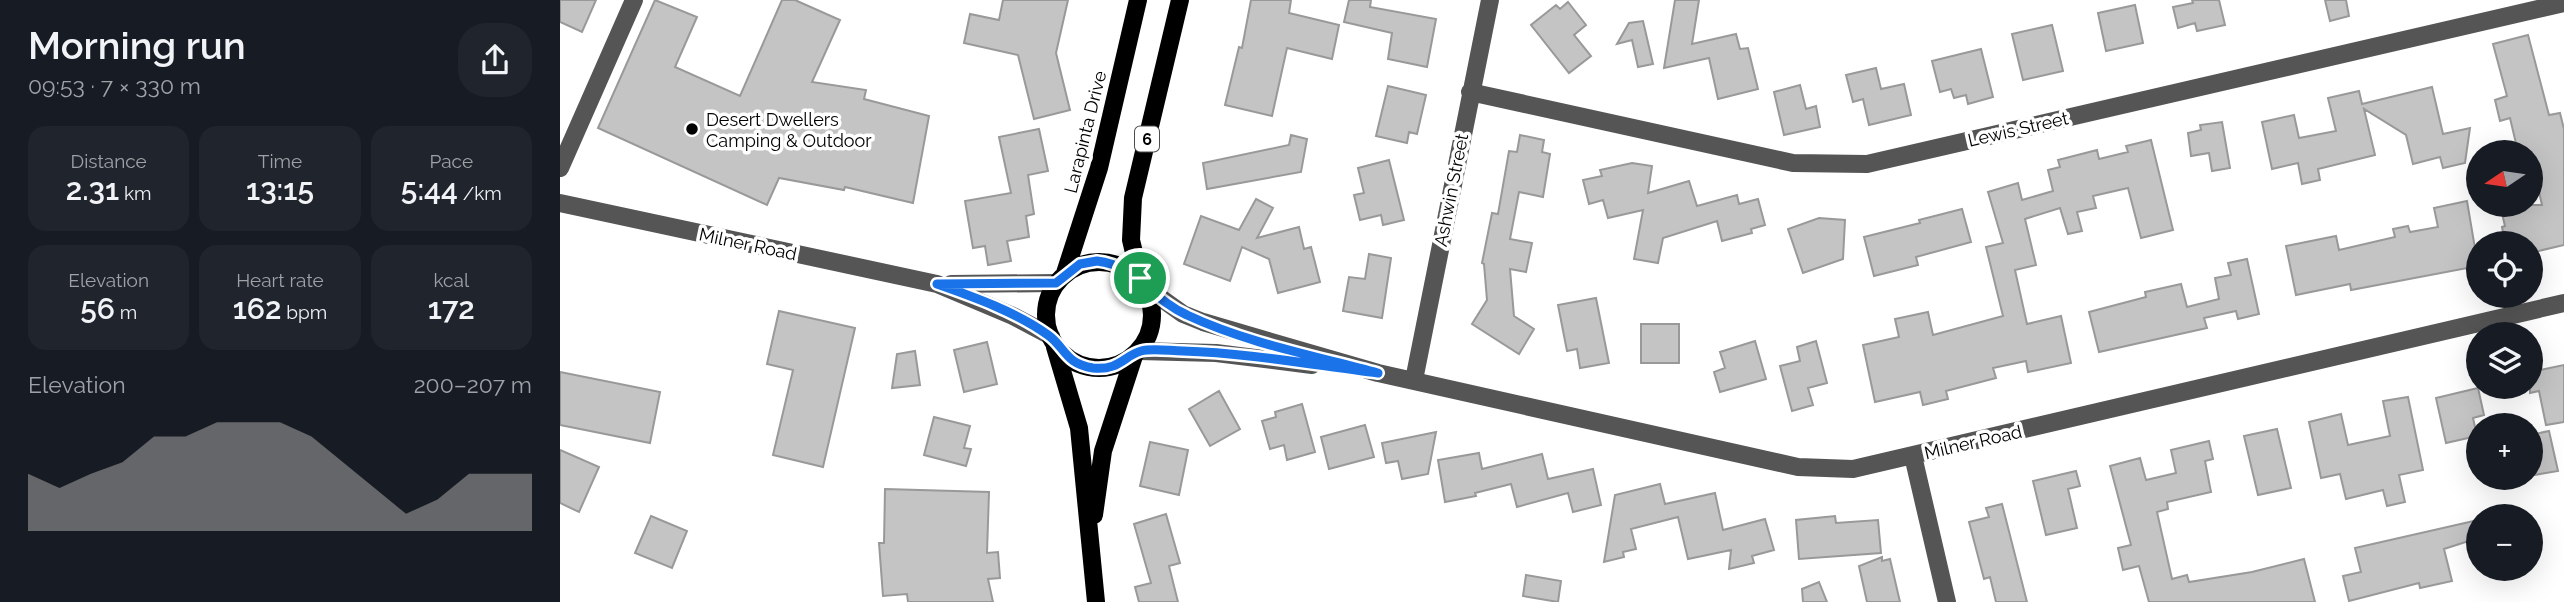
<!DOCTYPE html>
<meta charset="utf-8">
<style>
body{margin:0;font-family:Raleway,sans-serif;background:#20242c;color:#f1f3f6;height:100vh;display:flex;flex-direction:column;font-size:26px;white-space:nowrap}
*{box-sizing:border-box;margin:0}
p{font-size:23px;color:#9ea1a6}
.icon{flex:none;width:38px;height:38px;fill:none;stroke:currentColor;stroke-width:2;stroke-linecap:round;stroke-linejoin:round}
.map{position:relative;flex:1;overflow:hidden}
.panel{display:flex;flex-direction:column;background:#171b24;width:560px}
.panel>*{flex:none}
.needle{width:46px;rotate:257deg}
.fabs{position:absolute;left:1906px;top:140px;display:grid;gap:14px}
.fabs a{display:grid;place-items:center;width:77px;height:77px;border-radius:50%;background:#171b24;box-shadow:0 7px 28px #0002;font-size:35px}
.pin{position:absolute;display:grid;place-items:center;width:60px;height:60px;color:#fff;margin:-30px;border:4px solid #fff;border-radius:50%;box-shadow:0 2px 7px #0007}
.round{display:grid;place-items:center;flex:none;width:74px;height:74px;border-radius:28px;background:#20242c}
.head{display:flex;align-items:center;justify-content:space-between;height:119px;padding:0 28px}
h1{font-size:38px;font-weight:600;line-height:52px}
.figures{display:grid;grid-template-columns:repeat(3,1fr);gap:10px;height:119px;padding:7px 28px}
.figures div{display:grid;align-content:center;border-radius:18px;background:#20242c;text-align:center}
.figures b{font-size:30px;font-weight:600}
.figures small{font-size:19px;font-weight:400}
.figures p{font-size:19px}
.chart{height:196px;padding:14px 28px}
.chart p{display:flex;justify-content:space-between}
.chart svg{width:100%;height:126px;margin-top:7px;fill:#858687;opacity:.7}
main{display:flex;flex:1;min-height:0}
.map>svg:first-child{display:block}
</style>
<main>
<section class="panel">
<div class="head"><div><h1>Morning run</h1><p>09:53 · 7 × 330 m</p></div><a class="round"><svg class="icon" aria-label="share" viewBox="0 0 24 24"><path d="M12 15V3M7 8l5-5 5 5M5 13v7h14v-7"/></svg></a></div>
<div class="figures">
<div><p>Distance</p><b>2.31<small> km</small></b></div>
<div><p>Time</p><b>13:15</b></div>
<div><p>Pace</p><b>5:44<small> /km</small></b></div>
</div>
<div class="figures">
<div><p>Elevation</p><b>56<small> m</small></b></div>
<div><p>Heart rate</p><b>162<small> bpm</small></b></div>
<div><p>kcal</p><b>172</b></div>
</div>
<div class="chart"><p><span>Elevation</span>200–207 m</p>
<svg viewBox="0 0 160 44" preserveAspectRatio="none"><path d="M0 44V24L10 29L20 24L30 20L40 11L50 11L60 6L70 6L80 6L90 11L100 20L110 29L120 38L130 33L140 24L150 24L160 24V44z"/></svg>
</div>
</section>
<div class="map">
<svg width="2004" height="602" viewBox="0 0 2004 602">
<rect width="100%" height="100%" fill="#fff"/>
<!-- building -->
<path fill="#c4c4c4" stroke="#999" stroke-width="2" d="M 0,0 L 36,0 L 22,32 L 0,22 Z
M 95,0 L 137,17 L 115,67 L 180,96 L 222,0 L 235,0 L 280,20 L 252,82 L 306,90 L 304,99 L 369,116 L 353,203 L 285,187 L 284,190 L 219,178 L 207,205 L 38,128 Z
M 443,0 L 508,0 L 496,53 L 510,110 L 474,119 L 458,55 L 404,43 L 410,14 L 439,20 Z
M 691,0 L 731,0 L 729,13 L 779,25 L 772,59 L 727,48 L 712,116 L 665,105 L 679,47 L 682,48 Z
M 789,0 L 811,0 L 810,7 L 876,19 L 867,67 L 828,59 L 832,33 L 784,22 Z
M 1115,0 L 1139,0 L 1132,44 L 1176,34 L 1180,49 L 1188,48 L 1198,89 L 1158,99 L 1149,58 L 1104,68 Z
M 1632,0 L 1659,0 L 1665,25 L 1637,31 L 1635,23 L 1618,28 L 1613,7 L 1633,3 Z
M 1765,0 L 1786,0 L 1789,16 L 1770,21 Z
M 1008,2 L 1026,25 L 1014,35 L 1031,56 L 1009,73 L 971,25 L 996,5 L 1000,9 Z
M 1575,5 L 1583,43 L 1546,51 L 1538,13 Z
M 1083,21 L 1093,64 L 1078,67 L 1072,40 L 1057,44 L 1069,23 Z
M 1492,25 L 1503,71 L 1463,80 L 1452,34 Z
M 1968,35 L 1989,115 L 2000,113 L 2004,129 L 2004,245 L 1970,253 L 1970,243 L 1945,243 L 1942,227 L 1945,226 L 1940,205 L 1982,205 L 1970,152 L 1958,152 L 1950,118 L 1940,121 L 1935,100 L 1947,96 L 1933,44 Z
M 1421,49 L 1433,97 L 1408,104 L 1406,95 L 1394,98 L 1391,89 L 1380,92 L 1372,61 Z
M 1316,68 L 1321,89 L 1344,84 L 1351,115 L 1309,125 L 1303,99 L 1293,102 L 1286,75 Z
M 1240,85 L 1246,109 L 1256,106 L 1260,127 L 1224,135 L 1214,92 Z
M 828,86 L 866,95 L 857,134 L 849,132 L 847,143 L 816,136 Z
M 1872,87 L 1883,134 L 1910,128 L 1905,163 L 1883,168 L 1880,157 L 1853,164 L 1846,135 L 1804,109 L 1815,155 L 1758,169 L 1760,180 L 1742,184 L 1738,163 L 1712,169 L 1702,122 L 1734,115 L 1739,138 L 1776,131 L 1768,98 L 1799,91 L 1802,104 Z
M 1662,122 L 1670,168 L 1652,171 L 1649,153 L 1631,156 L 1628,133 L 1641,130 L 1640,125 Z
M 479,129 L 488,171 L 468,175 L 474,214 L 466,216 L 469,237 L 447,241 L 451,261 L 428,265 L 425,246 L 413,248 L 405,201 L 451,193 L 439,137 Z
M 731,135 L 747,139 L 741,172 L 647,189 L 643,163 L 729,145 Z
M 960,135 L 984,140 L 982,152 L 990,154 L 983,197 L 959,192 L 950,239 L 972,243 L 966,272 L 950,269 L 954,316 L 974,329 L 959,354 L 912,324 L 927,300 L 924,264 L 922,263 L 932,213 L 938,214 L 949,151 L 957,152 Z
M 1591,140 L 1613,230 L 1581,238 L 1568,188 L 1533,196 L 1536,208 L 1517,212 L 1522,231 L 1508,234 L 1500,208 L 1465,219 L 1476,265 L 1455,270 L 1467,324 L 1501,316 L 1511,363 L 1468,372 L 1466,361 L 1433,368 L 1436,378 L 1386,391 L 1388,399 L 1363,405 L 1360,392 L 1315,402 L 1303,345 L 1339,337 L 1335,319 L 1368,312 L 1373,335 L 1443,316 L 1426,247 L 1443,243 L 1428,192 L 1458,183 L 1462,200 L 1493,191 L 1488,170 L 1500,167 L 1498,160 L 1537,150 L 1539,159 L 1568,152 L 1566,146 Z
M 829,160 L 844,220 L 823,225 L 821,215 L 800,220 L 794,195 L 804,193 L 798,168 Z
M 1072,163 L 1092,166 L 1088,193 L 1129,181 L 1137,206 L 1177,195 L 1179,204 L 1198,199 L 1205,225 L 1191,229 L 1192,233 L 1162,241 L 1157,221 L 1103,238 L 1098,263 L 1074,259 L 1083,210 L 1048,218 L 1043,200 L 1029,204 L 1023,180 L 1042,176 L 1040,170 Z
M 696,199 L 713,208 L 697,238 L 739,227 L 744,249 L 751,247 L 760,282 L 718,293 L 709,259 L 682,247 L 670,281 L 624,264 L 641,216 L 679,230 Z
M 1907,201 L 1918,266 L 1791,290 L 1790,284 L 1736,295 L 1726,246 L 1776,236 L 1779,250 L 1835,237 L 1833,229 L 1848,226 L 1850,232 L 1878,227 L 1874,208 Z
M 1402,209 L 1411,242 L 1356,257 L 1358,265 L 1314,276 L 1304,237 L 1360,223 L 1359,220 Z
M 1259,218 L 1285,220 L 1283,259 L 1243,273 L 1228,229 Z
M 809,254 L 831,258 L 822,318 L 783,311 L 789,277 L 805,279 Z
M 1687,259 L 1699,314 L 1678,319 L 1676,311 L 1644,318 L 1647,328 L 1539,352 L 1529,312 L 1586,297 L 1585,292 L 1621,284 L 1627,307 L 1659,299 L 1655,278 L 1671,275 L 1668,263 Z
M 1036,298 L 1049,363 L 1020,368 L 1017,349 L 1007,351 L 998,305 Z
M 219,311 L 295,328 L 263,467 L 213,455 L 233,370 L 207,364 Z
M 1081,324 L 1119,324 L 1119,363 L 1081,363 Z
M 1195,341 L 1206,379 L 1160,392 L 1154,372 L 1165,368 L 1160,352 Z
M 1256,341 L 1267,383 L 1248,388 L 1253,405 L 1232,411 L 1220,366 L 1240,361 L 1237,347 Z
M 427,342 L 437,384 L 404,392 L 394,350 Z
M 355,351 L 360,385 L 332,388 L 337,354 Z
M 2004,365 L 2004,422 L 1986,425 L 1979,391 L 1970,393 L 1970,372 Z
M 0,372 L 100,392 L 90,443 L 0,425 Z
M 1918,388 L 1924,415 L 1913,418 L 1917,436 L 1886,443 L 1876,398 Z
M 659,391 L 680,429 L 650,446 L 629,409 Z
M 1848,397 L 1863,470 L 1839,475 L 1845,502 L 1827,506 L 1823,490 L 1786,499 L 1780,474 L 1761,478 L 1749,422 L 1781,414 L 1788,445 L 1830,436 L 1823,401 Z
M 742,404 L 755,452 L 727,460 L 724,445 L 710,449 L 702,421 L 716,417 L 715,412 Z
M 374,417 L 410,426 L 404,448 L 411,449 L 406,466 L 364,455 Z
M 805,425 L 814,457 L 769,469 L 761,437 Z
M 1717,429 L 1731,488 L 1698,495 L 1684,436 Z
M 1989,431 L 1998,471 L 1974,475 L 1970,435 Z
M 876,432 L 868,474 L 842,479 L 838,461 L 826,463 L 822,443 Z
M 1649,441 L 1653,459 L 1645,461 L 1651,492 L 1607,502 L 1608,509 L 1597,512 L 1612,579 L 1627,575 L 1629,582 L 1692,572 L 1744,559 L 1755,602 L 1589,602 L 1579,566 L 1563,570 L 1558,548 L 1571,545 L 1550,466 L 1580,458 L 1586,480 L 1616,473 L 1611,450 Z
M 590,442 L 628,450 L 619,495 L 580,486 Z
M 0,450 L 39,467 L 19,512 L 0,503 Z
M 919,453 L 922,469 L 982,454 L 988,479 L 1033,469 L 1041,505 L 1013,512 L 1008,493 L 957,507 L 951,484 L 915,493 L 916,496 L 885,502 L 878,460 Z
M 1516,471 L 1520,486 L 1508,489 L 1517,528 L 1486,535 L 1473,481 Z
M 1100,484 L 1105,504 L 1155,493 L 1163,530 L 1205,519 L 1214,550 L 1192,556 L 1194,563 L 1169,569 L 1171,550 L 1128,559 L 1118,517 L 1071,529 L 1076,549 L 1063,552 L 1064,557 L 1044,562 L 1055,495 Z
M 325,489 L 429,492 L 427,553 L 438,552 L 440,578 L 428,579 L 433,602 L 348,602 L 347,594 L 323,596 L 319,543 L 324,543 Z
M 1442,504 L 1467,602 L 1436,602 L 1430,577 L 1424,579 L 1409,522 L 1429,517 L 1426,508 Z
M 606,514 L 620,563 L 609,566 L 618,602 L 579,602 L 575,587 L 591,583 L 574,524 Z
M 91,516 L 127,531 L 112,568 L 75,553 Z
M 1275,516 L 1276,523 L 1318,520 L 1321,553 L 1239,559 L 1236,520 Z
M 1918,520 L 1918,538 L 1884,549 L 1892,581 L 1860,588 L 1859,583 L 1789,601 L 1783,576 L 1801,572 L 1795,548 Z
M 1322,557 L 1322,561 L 1330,559 L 1340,602 L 1307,602 L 1299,566 Z
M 966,575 L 1001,581 L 998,602 L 963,596 Z
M 1259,582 L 1267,602 L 1243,602 L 1242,589 Z"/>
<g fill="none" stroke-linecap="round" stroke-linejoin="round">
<!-- minor -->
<path stroke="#555" stroke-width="18" d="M 910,92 L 1233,163 L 1307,164 L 2004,3
M 0,168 L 74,0
M 0,203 L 377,284 L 453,316 L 491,336
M 391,284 L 496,283
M 584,286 L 623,314 L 643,322 L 818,373 L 1238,467 L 1293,469 L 2004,303
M 579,351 L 656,353 L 752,365
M 854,380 L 930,0
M 1353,456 L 1387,602"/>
<!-- major -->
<path stroke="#000" stroke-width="18" d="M486 315a53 53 0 1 1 106 0a53 53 0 1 1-106 0Z
M 505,273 L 539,168 L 578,0
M 580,278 L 571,240 L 573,198 L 620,0
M 495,347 L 519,428 L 536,602
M 534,515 L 543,451 L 574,356"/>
</g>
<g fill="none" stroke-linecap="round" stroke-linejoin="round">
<!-- route casing -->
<g stroke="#fff" stroke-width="14">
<path id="route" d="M 537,261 C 576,265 592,300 627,315 C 687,343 755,356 818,373 C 754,365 688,353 623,351 C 610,351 593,348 581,351 C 565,355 559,371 533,368 C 505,364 505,347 488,335 C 456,312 414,297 377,284 L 496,283 L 520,264 Z"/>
</g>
<!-- route -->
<use href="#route" stroke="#1a73e8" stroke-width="9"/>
</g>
<!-- markers -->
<circle fill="#000" stroke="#fff" stroke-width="2.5" cx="132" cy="129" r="7"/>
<g text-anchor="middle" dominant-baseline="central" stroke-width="7" stroke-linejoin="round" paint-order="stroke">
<!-- shield labels -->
<rect fill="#fff" stroke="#4c4c4c" stroke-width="2" x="575" y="126.5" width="24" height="25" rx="5"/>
<g font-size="16" font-weight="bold" fill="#000">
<text x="587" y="139">6</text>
</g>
<!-- poi labels -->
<g font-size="18" fill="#000" stroke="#fff" text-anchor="start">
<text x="146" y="119">Desert Dwellers<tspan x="146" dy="21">Camping &amp; Outdoor</tspan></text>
</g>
<!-- street labels -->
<g font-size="18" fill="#000" stroke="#fff">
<text transform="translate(1458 129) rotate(-13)">Lewis Street</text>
<text transform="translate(525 132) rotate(-76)">Larapinta Drive</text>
<text transform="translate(891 190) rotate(-79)">Ashwin Street</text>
<text transform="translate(188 244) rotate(12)">Milner Road</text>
<text transform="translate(1413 442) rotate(-13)">Milner Road</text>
</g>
</g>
</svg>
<div class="fabs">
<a><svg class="needle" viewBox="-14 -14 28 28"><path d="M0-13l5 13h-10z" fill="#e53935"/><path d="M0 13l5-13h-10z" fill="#9ea1a6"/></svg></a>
<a><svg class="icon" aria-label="locate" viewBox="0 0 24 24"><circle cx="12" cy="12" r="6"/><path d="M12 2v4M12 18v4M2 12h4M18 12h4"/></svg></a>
<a><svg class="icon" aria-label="layers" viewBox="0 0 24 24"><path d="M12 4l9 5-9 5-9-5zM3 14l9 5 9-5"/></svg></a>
<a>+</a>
<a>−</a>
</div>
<div class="pin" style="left:580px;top:278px;background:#1e9e55"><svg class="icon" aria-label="arrive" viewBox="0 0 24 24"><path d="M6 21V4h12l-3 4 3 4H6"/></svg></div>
</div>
</main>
